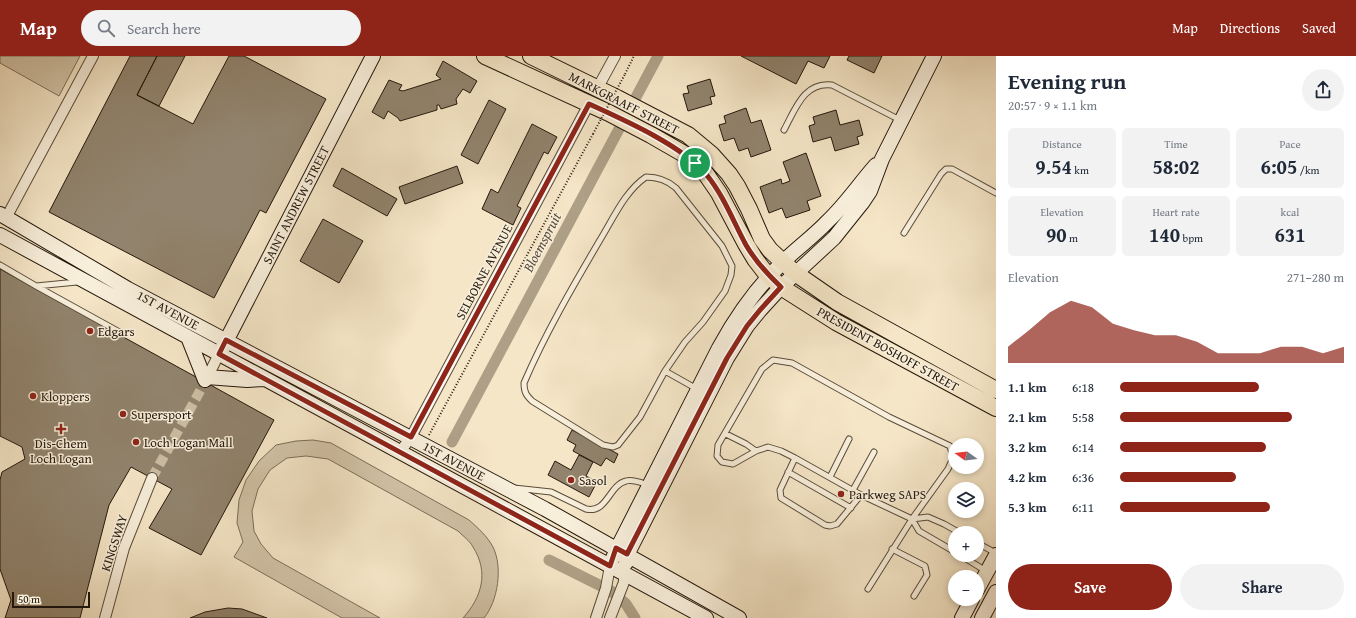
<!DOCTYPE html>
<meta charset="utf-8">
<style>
body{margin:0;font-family:"Gentium Book Plus",serif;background:#f2f2f3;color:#1f2937;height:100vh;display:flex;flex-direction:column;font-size:15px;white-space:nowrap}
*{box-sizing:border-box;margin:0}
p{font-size:13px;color:#747a83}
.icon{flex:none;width:22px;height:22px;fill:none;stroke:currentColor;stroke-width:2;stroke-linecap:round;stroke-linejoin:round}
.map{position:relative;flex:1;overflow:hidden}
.panel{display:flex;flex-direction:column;background:#fff;width:360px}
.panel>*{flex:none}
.needle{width:26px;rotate:285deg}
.buttons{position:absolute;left:948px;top:382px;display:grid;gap:8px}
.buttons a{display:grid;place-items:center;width:36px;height:36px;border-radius:50%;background:#fff;box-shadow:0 2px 6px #0003;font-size:20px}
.scale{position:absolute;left:12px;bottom:10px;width:78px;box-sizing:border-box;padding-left:4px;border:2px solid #25180c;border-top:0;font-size:11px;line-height:14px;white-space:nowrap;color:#25180c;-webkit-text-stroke:3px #f8efdb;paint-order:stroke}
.pin{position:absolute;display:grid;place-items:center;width:34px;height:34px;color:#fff;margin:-17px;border:2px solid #fff;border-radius:50%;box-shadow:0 1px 4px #0007}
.round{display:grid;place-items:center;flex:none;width:42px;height:42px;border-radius:21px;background:#f2f2f3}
.overview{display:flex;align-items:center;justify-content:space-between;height:68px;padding:0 12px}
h1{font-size:22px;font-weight:800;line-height:30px}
.figures{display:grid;grid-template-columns:repeat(3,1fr);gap:6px;height:68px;padding:4px 12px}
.figures div{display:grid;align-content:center;border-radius:6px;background:#f2f2f3;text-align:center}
.figures b{font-size:20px;font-weight:800}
.figures small{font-size:11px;font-weight:400}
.figures p{font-size:11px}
.chart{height:112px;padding:8px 12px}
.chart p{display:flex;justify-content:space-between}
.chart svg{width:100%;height:72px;margin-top:4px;fill:#8f2418;opacity:.7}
.action{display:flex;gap:8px;margin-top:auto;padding:8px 12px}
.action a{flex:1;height:46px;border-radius:24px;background:#8f2418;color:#fff;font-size:16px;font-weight:800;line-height:46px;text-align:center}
.action a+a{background:#f2f2f3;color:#1f2937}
ul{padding:0 12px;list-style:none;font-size:13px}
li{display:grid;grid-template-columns:64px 48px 1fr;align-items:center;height:30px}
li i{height:10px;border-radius:5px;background:#8f2418}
header{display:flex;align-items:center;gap:24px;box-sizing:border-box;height:56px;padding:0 20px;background:#8f2418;color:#fff}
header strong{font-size:19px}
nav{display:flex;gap:22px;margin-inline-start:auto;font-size:14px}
.search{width:280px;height:36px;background:#f2f2f3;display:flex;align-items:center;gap:10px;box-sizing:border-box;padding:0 14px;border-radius:22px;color:#747a83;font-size:15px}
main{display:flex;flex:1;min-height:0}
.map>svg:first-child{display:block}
</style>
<header>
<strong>Map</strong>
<div class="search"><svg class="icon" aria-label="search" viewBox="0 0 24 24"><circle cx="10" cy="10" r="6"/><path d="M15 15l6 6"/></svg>Search here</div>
<nav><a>Map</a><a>Directions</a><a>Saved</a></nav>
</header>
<main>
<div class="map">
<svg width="996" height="562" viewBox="0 0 996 562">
<rect width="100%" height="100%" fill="#f5e6c7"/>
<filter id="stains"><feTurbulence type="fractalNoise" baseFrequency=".005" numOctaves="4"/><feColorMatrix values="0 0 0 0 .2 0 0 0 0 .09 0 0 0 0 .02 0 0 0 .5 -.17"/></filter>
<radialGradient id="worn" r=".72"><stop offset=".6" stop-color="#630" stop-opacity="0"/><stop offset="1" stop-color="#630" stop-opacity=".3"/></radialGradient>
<!-- green -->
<path fill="#d2c3a7" stroke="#7c6e5a" d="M 0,0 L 80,0 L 59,40 L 0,7 Z
M 313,384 L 331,387 L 469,464 C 478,472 487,480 493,491 C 503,511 498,545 484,562 L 463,562 C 482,541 489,516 473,491 C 470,485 463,480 458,475 L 328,403 L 306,400 L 287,402 L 270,414 L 258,433 L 252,455 L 254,475 L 261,488 L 273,502 L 380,562 L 342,562 L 234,501 L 243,486 L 237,467 L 239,444 L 246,424 L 259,405 L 276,389 L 296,385 Z"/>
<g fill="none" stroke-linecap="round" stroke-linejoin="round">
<!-- canal -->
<path stroke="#aea087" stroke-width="11" d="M 452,386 L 658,0
M 549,504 L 611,535 L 626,548 L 635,562"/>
</g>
<!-- building -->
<path fill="#91836d" stroke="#25180c" d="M 130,0 L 157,0 L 137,39 L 193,68 L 229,0 L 244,0 L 326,43 L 266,157 L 260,154 L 214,242 L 49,156 Z
M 157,0 L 185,0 L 159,50 L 137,39 Z
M 741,0 L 830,0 L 824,12 L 808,5 L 796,28 Z
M 849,0 L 882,0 L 874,17 L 847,4 Z
M 443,5 L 477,25 L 470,37 L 463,33 L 456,43 L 457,48 L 441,53 L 439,49 L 437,49 L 437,54 L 400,65 L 398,62 L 388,55 L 384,63 L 372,56 L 389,24 L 402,29 L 399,34 L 403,35 L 441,23 L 436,19 Z
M 710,23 L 715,40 L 710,41 L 712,48 L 688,55 L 683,38 L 689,37 L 687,30 Z
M 489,44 L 506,53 L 478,108 L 461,99 Z
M 746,52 L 751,67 L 761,64 L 771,94 L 751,101 L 748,92 L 739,95 L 734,82 L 724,85 L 719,69 L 726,67 L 724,60 Z
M 836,54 L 840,69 L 859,64 L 863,79 L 857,81 L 859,88 L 835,95 L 831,81 L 813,86 L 809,70 L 815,68 L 813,61 Z
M 532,68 L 557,81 L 548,98 L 544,96 L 517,150 L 521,152 L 513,169 L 482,153 L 491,133 L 498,137 Z
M 806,97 L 821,140 L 807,145 L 810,154 L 786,162 L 782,152 L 769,157 L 760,131 L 781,123 L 782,128 L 790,125 L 783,106 Z
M 457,110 L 463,127 L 405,148 L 399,131 Z
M 342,112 L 397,143 L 387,160 L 333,130 Z
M 323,163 L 363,185 L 339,227 L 300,205 Z
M 0,213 L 274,364 L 201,499 L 149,472 L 172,433 L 131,411 L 109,449 L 80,562 L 5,562 L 11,544 L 0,513 L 0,424 L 2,416 L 25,403 L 22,391 L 0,380 Z
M 572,374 L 618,398 L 614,407 L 606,402 L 601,410 L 573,395 L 576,389 L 567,384 Z
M 579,399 L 593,406 L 586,420 L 597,426 L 589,441 L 548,419 L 555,405 L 571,414 Z
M 228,552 L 242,553 L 267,562 L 190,562 L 205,556 Z"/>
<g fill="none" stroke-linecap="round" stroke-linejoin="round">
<!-- street-tunnel -->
<path stroke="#cbbda2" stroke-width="10" stroke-dasharray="10 5" stroke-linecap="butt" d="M 152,422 L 205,326"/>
<!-- lane casing -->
<g stroke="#594c3b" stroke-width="7">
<path id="lane" d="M 784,74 C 795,54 804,25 832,29 L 900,64
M 646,121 C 658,121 667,124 676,132 L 722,190 L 732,210 L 731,219 L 725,235 L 703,266 L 685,286 L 665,315 L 640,361 L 618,389 L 613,391 L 603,389 L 532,345 C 526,339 524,336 524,327 C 545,278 573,230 600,184 C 613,163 625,135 646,121 Z
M 904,177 L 941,118 L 946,113 L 952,113 L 996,137
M 0,209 L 36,230 L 77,226
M 36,230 L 123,278
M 665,315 L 697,333
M 726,378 L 746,388 L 756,395
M 795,402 L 780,434 L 781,442 L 825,469 L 830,470 L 837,468 L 861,439
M 788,416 L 851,452
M 830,421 L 849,383
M 514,432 L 551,436 L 586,453 C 607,458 609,429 626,425 C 633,423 642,427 648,429
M 853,434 L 874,396
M 912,463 L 919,475 L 955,496
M 977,487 L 996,497
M 892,493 L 925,510 L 927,519 L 914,540
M 960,499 L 986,515
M 868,533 L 912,463 L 948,413 L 953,402 L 950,390 L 889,361 L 792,307 L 773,304 L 762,313 L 718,389 L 717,400 L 722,406 L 733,408 L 756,395 L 768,391 L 781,395 L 795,402 L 861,439 L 912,463 L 928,461 L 944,468 L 960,477"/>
</g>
<!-- street casing -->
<g stroke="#594c3b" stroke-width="12">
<path id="street" d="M 597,33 L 615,0
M 6,162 L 93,0
M 205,326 L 219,298
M 400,396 L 411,381 L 589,48
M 105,562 L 124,492 L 152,422
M 596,562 L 606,532 L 610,510
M 610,562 L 624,526 L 624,517"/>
</g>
<!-- secondary casing -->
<g stroke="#25180c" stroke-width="16">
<path id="secondary" d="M 0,158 L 128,233 L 545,453 L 739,562
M 0,179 L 706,562
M 188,281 L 205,324
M 222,293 L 373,0
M 207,321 L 247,324 L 265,323
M 613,502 L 617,493 L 719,292 C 736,261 757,231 783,206 C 797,192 814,180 828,165 C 846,148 860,127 876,109
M 626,507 L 627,499 L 727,302 L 747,270 L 760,254 L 781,231 L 834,182 L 862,147 L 870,135 L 882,103 L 934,0
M 977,534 L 996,499
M 962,562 L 972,543
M 982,562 L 996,536"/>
</g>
<!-- primary casing -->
<g stroke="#25180c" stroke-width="18">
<path id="primary" d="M 485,0 L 609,57 L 651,79 L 684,98 L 706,118 L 719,137 L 746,188 L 755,203 L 765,216 L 781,231 L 836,266 L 996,352
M 531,0 L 617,42 L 688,79 L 712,99 L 729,118 L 737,130 L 749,153 L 762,183 L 770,194 L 795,217 L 837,246 L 996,334"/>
</g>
<!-- path -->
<path stroke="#25180c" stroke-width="2" stroke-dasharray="1 2" stroke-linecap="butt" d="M 625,18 L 634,0
M 429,379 L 593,78"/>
<!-- lane -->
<use href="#lane" stroke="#f8efdb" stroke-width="5"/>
<!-- street -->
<use href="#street" stroke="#f8efdb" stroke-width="10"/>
<!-- secondary -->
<use href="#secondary" stroke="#f8efdb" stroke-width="14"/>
<!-- primary -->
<use href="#primary" stroke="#f5e6c7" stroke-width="16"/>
<!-- path-bridge -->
<path stroke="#25180c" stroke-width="2" stroke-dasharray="1 2" stroke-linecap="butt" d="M 593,78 L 625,18"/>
</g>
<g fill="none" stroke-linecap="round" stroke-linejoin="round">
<!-- route casing -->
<g stroke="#fff" stroke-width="8">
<path id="route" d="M 589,48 C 624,64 681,89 706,118 C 724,140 733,165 746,189 C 756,206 767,218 781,231 L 760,254 L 747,270 L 727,302 L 627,498 L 616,492 L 610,510 L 219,298 L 226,284 L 411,381 Z"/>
</g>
<!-- route -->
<use href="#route" stroke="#8f2418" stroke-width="5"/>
</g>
<!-- markers -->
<g fill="#8f2418" stroke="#f8efdb" stroke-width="1.5">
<circle cx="90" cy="275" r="4"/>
<circle cx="33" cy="340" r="4"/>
<circle cx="123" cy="358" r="4"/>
<path d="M59 367h4v4h4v4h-4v4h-4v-4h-4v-4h4z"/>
<circle cx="136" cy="386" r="4"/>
<circle cx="571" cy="424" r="4"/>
<circle cx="841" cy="438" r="4"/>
</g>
<g text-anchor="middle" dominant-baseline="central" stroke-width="3" stroke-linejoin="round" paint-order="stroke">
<!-- street labels -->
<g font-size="13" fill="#25180c" stroke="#f8efdb">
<text transform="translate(624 47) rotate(27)">MARKGRAAFF STREET</text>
<text transform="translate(296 149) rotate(-63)">SAINT ANDREW STREET</text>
<text transform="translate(484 216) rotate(-62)">SELBORNE AVENUE</text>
<text transform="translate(168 254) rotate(28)">1ST AVENUE</text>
<text transform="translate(888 293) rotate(29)">PRESIDENT BOSHOFF STREET</text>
<text transform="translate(454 405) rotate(28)">1ST AVENUE</text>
<text transform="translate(114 487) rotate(-72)">KINGSWAY</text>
</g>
<!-- poi labels -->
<g font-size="13" fill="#25180c" stroke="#f8efdb" text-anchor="start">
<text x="98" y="275">Edgars</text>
<text x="41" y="340">Kloppers</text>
<text x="131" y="358">Supersport</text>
<text x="144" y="386">Loch Logan Mall</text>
<text x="61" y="387" text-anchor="middle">Dis-Chem<tspan x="61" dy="15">Loch Logan</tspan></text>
<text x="579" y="424">Sasol</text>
<text x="849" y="438">Parkweg SAPS</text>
</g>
<!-- water labels -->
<g font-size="14" font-style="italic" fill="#5c4e3d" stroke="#f8efdb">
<text transform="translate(542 186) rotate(-62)">Bloemspruit</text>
</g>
</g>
<rect width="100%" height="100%" filter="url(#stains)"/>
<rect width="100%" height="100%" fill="url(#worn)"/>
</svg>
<div class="buttons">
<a><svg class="needle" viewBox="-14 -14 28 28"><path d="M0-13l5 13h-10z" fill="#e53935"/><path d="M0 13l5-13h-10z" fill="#747a83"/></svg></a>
<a><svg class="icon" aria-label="layers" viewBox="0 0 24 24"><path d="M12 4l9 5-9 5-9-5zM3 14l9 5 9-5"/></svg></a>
<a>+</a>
<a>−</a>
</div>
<div class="scale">50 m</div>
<div class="pin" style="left:695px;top:107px;background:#1e9e55"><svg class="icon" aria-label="arrive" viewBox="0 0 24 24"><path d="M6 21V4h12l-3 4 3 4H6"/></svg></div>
</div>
<section class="panel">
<div class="overview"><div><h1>Evening run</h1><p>20:57 · 9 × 1.1 km</p></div><a class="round"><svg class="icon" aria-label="share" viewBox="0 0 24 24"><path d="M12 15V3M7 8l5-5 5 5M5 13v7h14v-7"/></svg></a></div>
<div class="figures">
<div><p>Distance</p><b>9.54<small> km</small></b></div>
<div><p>Time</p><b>58:02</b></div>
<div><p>Pace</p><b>6:05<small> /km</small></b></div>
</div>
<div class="figures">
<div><p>Elevation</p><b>90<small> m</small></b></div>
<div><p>Heart rate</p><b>140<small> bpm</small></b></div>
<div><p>kcal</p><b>631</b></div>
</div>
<div class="chart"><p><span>Elevation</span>271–280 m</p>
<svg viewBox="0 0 160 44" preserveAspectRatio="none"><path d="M0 44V34L10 24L20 13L30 6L40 10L50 20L60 24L70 27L80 27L90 31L100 38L110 38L120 38L130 34L140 34L150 38L160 34V44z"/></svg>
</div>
<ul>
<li><b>1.1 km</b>6:18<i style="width:62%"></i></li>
<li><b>2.1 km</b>5:58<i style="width:77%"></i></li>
<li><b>3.2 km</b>6:14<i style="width:65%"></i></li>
<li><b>4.2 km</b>6:36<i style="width:52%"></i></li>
<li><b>5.3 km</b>6:11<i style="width:67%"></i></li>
</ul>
<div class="action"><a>Save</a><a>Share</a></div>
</section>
</main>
